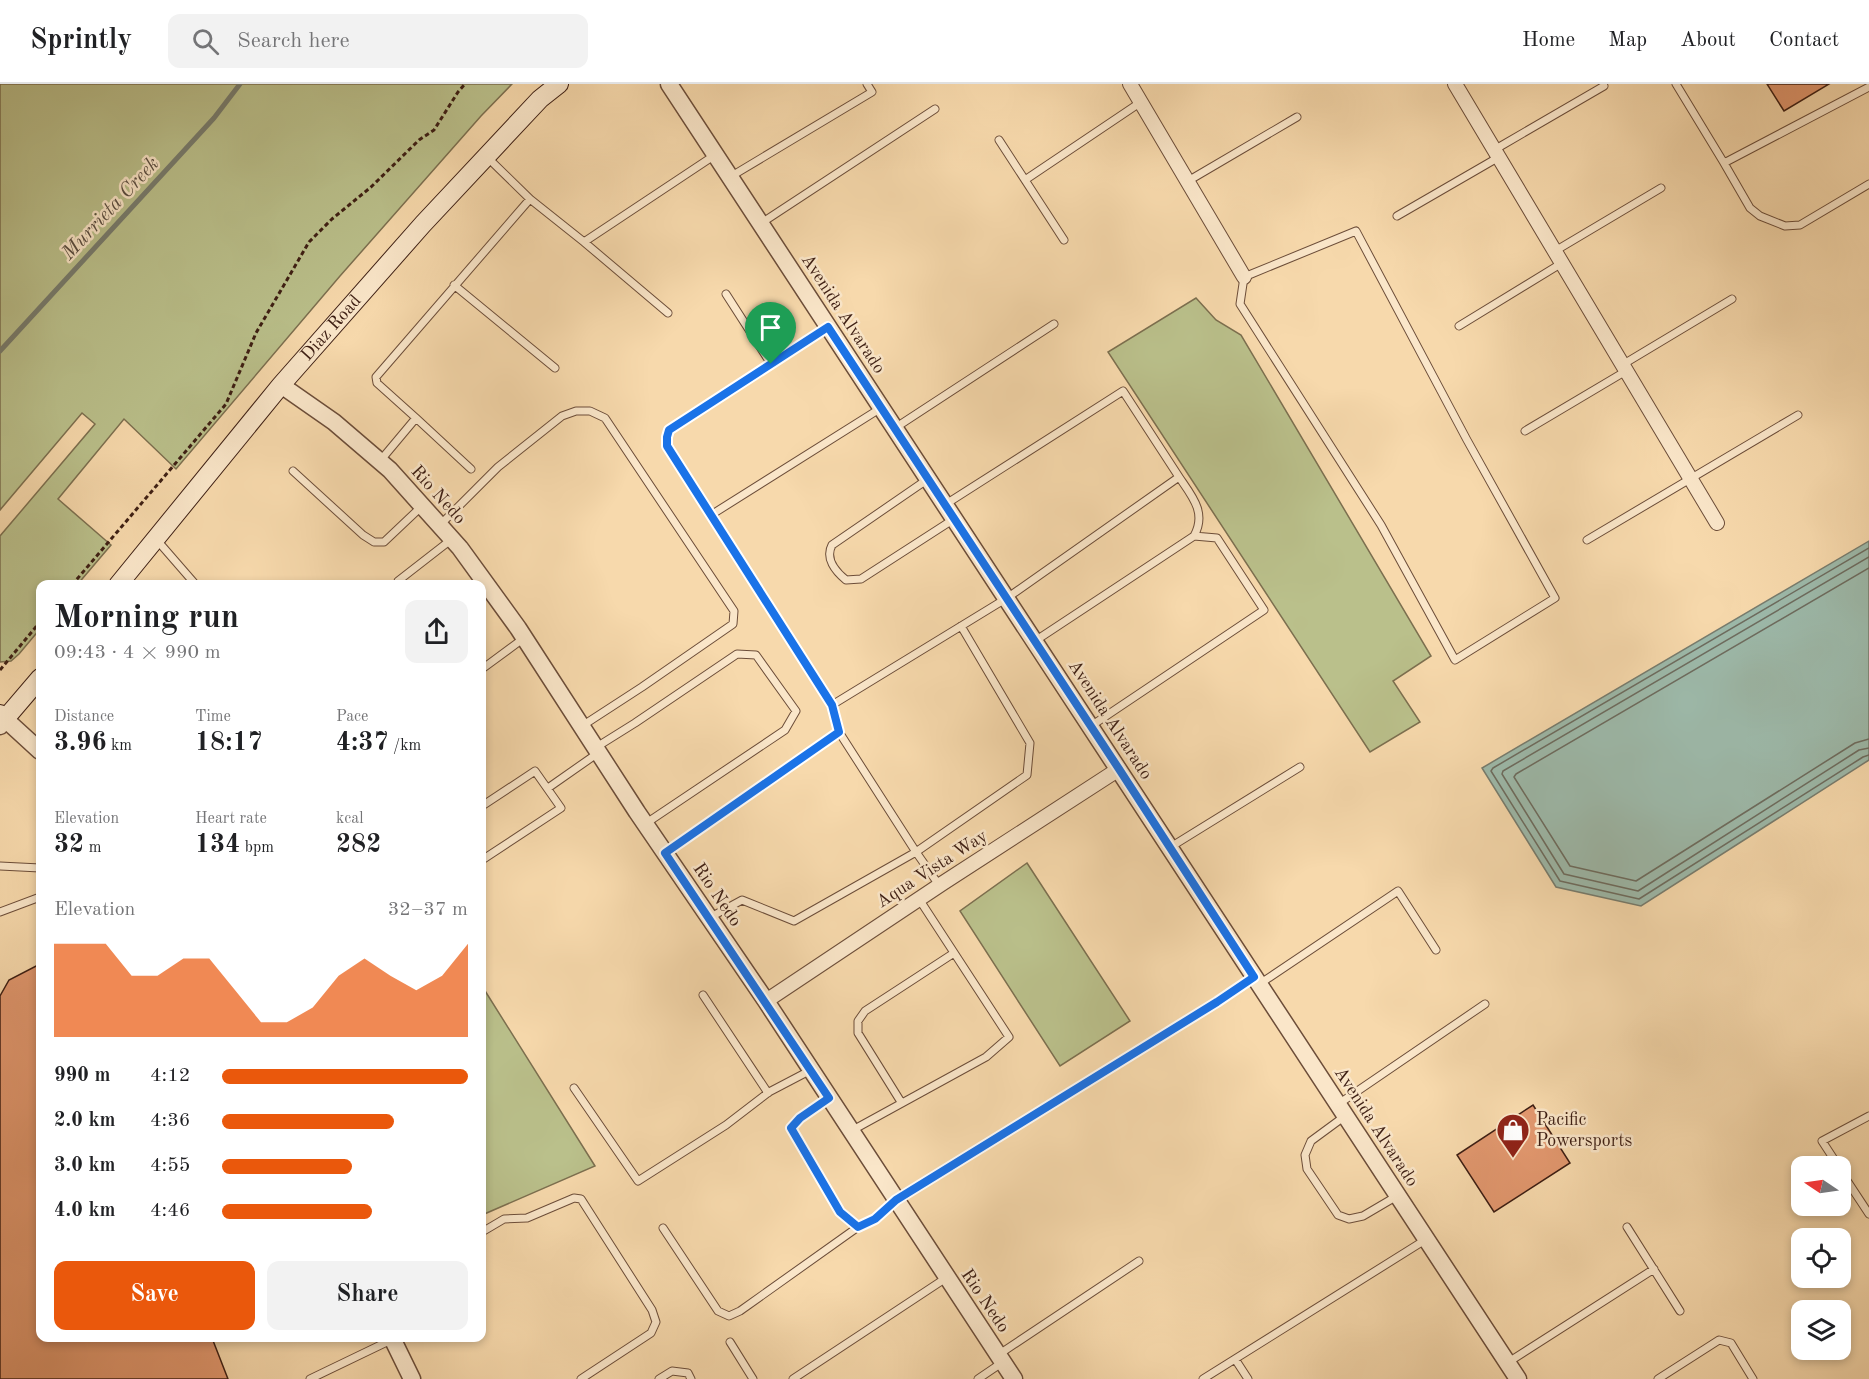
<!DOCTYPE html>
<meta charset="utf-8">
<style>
body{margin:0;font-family:"Old Standard TT",serif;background:#f2f2f2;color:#202124;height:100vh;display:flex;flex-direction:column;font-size:22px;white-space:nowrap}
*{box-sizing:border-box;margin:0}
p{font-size:20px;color:#757577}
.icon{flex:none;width:33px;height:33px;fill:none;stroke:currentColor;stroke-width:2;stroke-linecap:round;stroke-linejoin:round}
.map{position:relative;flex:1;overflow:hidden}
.panel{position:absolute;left:36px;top:496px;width:450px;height:762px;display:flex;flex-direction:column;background:#fff;border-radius:12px;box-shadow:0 3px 9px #0003}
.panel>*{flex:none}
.needle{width:39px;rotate:283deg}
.buttons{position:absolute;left:1791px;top:1072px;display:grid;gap:12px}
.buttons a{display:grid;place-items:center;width:60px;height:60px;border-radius:12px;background:#fff;box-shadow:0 3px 9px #0003;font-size:30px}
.pin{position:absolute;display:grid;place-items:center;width:51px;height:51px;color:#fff;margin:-62px -26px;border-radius:50% 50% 50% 0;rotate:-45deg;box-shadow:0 0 6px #0007}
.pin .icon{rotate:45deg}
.round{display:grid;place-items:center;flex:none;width:63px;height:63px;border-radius:12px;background:#f2f2f2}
.head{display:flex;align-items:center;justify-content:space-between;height:102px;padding:0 18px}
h1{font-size:33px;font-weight:700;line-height:45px}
.stats{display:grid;grid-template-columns:repeat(3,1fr);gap:9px;height:102px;padding:6px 18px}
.stats div{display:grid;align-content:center}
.stats b{font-size:26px;font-weight:700}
.stats small{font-size:16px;font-weight:400}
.stats p{font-size:16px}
.chart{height:168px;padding:12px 18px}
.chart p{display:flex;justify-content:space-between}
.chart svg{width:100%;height:108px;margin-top:6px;fill:#ea580c;opacity:.7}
.primary-button{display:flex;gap:12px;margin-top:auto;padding:12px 18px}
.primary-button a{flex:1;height:69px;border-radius:12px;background:#ea580c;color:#fff;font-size:24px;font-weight:700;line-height:69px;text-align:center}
.primary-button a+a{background:#f2f2f2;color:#202124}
ul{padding:0 18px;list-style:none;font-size:20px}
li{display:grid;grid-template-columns:96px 72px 1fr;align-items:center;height:45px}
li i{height:15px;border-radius:8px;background:#ea580c}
header{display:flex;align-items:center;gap:36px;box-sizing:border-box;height:84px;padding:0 30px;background:#fff;border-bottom:2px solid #e0e0e0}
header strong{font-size:28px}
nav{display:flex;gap:33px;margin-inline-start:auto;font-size:21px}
.search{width:420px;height:54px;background:#f2f2f2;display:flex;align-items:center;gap:15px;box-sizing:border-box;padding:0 21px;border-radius:12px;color:#757577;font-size:22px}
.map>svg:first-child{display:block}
</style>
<header>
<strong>Sprintly</strong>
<div class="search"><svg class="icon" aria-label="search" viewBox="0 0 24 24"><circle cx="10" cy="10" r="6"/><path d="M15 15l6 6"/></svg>Search here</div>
<nav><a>Home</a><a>Map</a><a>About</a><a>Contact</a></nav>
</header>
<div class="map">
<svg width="1869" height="1295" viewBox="0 0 1869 1295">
<rect width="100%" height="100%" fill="#f7d9ac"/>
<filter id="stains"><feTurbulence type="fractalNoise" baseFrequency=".00333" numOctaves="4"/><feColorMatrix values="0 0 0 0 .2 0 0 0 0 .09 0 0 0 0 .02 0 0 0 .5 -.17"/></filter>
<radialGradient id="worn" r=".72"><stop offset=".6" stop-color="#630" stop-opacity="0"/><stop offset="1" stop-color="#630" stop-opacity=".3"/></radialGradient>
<!-- green -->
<path fill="#bac08b" stroke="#7c6f4f" stroke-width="1.5" d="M 0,0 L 512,0 L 481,32 L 340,192 L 176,385 L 124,335 L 58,415 L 111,461 L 77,501 L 40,501 L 40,545 L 19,570 L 11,577 L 0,578 L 0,452 L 95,340 L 82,329 L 0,426 Z
M 1196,214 L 1216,236 L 1241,251 L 1431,572 L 1393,597 L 1420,638 L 1370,668 L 1108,268 Z
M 1027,779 L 1130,937 L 1060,982 L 960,827 Z
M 482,902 L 595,1082 L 482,1131 Z"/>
<!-- water -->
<path fill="#9dbaab" stroke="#777c6e" stroke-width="1.5" d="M 1869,457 L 1869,676 L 1641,822 L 1556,803 L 1482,684 Z"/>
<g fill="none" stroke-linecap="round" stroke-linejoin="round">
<!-- shore -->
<path stroke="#6d6c5f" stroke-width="1.5" d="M 1869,464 L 1493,684 L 1491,687 L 1560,797 L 1639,815 L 1863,673 L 1869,671
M 1869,473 L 1503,687 L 1502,690 L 1564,790 L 1638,807 L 1859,666 L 1869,664
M 1869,484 L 1516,690 L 1514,693 L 1570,782 L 1636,797 L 1855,659 L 1869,655"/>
<!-- stream -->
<path stroke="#777c6e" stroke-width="5" d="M 0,267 L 214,34 L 240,0"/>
</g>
<!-- building -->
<path fill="#e1976e" stroke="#3d1e13" stroke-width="1.5" d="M 1767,0 L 1829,0 L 1784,27 Z
M 40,880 L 40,1254 L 212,1254 L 228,1295 L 0,1295 L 0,912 L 9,896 Z
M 1533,1021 L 1570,1079 L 1494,1128 L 1457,1071 Z"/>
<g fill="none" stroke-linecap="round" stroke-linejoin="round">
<!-- service casing -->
<g stroke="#6c4d39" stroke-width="9">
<path id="service" d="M 1676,0 L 1724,79 L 1869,3
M 999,56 L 1064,156
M 1494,66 L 1604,2
M 487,73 L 530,115
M 1724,79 L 1750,124 L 1760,132 L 1785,142 L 1800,141 L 1869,100
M 730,93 L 872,8 L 867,0
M 1025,96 L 1141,18
M 1188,97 L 1297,33
M 1397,132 L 1499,73
M 760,140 L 935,25
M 1356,147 L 1467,356 L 1555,514 L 1455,576 L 1381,441 L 1240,220 L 1244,193 Z
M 584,158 L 668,229
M 1555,167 L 1661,104
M 454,201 L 555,284
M 726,210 L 771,280
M 1459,242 L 1562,179
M 828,243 L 669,346 L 667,353 L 667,362 L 832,621
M 1622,281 L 1732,215
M 416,334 L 471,385
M 895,344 L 1054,240
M 1525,347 L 1626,287
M 380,377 L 416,334 L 377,299 L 376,293 L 530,115 L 584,158 L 715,71
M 293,387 L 363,451 L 374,458 L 384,458 L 421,423
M 928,395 L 832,461 C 825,474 835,487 846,496 L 861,495 L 954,435
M 711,431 L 881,324
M 441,440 L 498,383 L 562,332 L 576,327 L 590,327 L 605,334 L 734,527 L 733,540 L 642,603 L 582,642
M 156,455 L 196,501
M 1587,456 L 1798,331
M 397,501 L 398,497 L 452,455
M 1035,557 L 1194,452 C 1207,429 1192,412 1179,393
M 482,585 L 524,554
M 1091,642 L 1264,526 L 1217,454 L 1194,452
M 839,648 L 832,621 L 1007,514 L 1179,393 L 1123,307 L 946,420
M 595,664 L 635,639 L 737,570 L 756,571 L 796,627 L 785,646 L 645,740
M 548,704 L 598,669
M 482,722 L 535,687 L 561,724 L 482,776
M 1169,764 L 1300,683
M 665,769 L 839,648 L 916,768 L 794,837 L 742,816 L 709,834
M 0,782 L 40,784
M 939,801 L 916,768 L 1027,691 L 1030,659 L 961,542
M 0,828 L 40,813
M 1261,899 L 1398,807 L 1436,866
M 703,911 L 768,1009
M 574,1004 L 638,1097 L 726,1041 L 769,1008 L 811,986
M 829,1014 L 799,1034 L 791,1044 L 840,1128 L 858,1143 L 875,1135 L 896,1116 L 1217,918 L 1254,893
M 901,1018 L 858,949 L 858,937 L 865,927 L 954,869
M 1337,1021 L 1485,920
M 1345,1032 L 1311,1057 L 1305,1071 L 1307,1085 L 1338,1131 L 1349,1135 L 1363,1132 L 1397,1112
M 851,1047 L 986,973 L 1009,953 L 919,815
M 1839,1083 L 1822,1057 L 1869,1032
M 1840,1086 L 1869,1130
M 1627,1143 L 1680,1227
M 663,1144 L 718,1227 L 729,1232 L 740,1227 L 858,1143
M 482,1148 L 504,1135 L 527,1134 L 574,1114 L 581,1115 L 652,1226 L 656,1238 L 651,1249 L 581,1295
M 730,1258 L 753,1295
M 998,1271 L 1139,1177
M 1235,1275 L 1248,1295
M 1507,1279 L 1654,1185
M 310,1295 L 391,1256
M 659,1295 L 672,1287 L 688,1289 L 691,1295
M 793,1295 L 946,1194
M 978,1295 L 1003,1278
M 1203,1295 L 1425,1156
M 1658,1295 L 1719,1256 L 1731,1259 L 1753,1295"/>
</g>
<!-- minor casing -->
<g stroke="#6c4d39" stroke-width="16">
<path id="minor" d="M 1130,0 L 1244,193
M 1455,0 L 1717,439
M 766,917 L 943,799 L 1119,685"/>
</g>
<!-- tertiary casing -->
<g stroke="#6c4d39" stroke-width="19">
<path id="tertiary" d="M 669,0 L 1518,1295
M 281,301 L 334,338 L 390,386 L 460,464 L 518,544 L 637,728 L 766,917 L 1014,1295
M 0,642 L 5,635 L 40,667
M 392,1254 L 412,1295"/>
</g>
<!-- secondary casing -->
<g stroke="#3d1e13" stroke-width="20">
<g id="secondary">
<path id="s1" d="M 118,501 L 281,301 L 423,140 L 540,15 L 559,0"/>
<path d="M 0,630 L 5,635 L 40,594"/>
</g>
</g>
<!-- path -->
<path stroke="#3d1e13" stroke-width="3" stroke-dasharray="4.5 3" stroke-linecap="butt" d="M 72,501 L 226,320 L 256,249 L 309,158 L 332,135 L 371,103 L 419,56 L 434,46 L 458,8 L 465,0
M 0,586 L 40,538"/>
<!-- service -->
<use href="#service" stroke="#fae6c9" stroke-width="7"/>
<!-- minor -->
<use href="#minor" stroke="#fae6c9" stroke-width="14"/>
<!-- tertiary -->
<use href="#tertiary" stroke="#fae6c9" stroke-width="16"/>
<!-- secondary -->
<use href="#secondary" stroke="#fae6c9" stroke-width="18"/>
</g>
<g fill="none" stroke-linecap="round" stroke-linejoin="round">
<!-- route casing -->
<g stroke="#fff" stroke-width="12">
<path id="route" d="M 828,243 L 1119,685 L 1254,893 L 1217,918 L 896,1116 L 875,1135 L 858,1143 L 840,1128 L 791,1044 L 800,1034 L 829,1014 L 665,769 L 839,648 L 832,621 L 667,362 L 667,353 L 669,346 Z"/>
</g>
<!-- route -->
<use href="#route" stroke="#1a73e8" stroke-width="8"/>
</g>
<!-- icons -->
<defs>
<g id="shop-pin" transform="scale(1.725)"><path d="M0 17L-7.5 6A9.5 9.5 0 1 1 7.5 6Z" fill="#8f2418" stroke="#fae6c9"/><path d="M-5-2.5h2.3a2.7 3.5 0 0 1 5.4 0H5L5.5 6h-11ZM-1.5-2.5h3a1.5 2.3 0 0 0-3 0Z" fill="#fff"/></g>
</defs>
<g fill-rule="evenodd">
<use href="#shop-pin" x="1513" y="1046"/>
</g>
<g text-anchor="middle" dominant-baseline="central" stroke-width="5" stroke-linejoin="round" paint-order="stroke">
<!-- street labels -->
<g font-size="18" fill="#3d1e13" stroke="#fae6c9">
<text transform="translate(843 230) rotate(57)">Avenida Alvarado</text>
<text stroke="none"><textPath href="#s1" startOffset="334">Diaz Road</textPath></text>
<text transform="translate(438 411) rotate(48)">Rio Nedo</text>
<text transform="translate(1110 636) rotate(57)">Avenida Alvarado</text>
<text transform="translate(932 785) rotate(-33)">Aqua Vista Way</text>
<text transform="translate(717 811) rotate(56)">Rio Nedo</text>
<text transform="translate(1376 1043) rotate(57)">Avenida Alvarado</text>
<text transform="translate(985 1217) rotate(56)">Rio Nedo</text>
</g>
<!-- poi labels -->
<g font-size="18" fill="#3d1e13" stroke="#fae6c9" text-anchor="start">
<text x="1536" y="1036">Pacific<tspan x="1536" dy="21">Powersports</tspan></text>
</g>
<!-- water labels -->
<g font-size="20" font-style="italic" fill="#5a4d41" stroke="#fae6c9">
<text transform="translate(111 125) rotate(-47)">Murrieta Creek</text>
</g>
</g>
<rect width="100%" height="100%" filter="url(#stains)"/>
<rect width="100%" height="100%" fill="url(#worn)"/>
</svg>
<div class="buttons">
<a><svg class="needle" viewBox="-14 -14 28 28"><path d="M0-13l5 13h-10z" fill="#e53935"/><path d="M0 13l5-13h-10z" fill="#757577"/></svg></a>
<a><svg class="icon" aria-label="locate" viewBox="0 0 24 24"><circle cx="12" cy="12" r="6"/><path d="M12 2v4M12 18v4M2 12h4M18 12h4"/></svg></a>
<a><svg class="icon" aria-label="layers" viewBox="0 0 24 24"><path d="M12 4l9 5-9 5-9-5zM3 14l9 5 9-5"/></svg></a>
</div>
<div class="pin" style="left:771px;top:280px;background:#1e9e55"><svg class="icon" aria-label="arrive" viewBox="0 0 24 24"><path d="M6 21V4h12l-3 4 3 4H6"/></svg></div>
<section class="panel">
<div class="head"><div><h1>Morning run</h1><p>09:43 · 4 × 990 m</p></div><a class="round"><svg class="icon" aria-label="share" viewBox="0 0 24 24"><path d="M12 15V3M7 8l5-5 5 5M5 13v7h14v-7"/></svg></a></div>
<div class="stats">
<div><p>Distance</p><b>3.96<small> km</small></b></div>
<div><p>Time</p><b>18:17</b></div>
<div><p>Pace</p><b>4:37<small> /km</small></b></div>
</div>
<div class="stats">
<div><p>Elevation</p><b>32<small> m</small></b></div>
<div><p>Heart rate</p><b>134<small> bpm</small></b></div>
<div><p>kcal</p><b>282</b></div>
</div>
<div class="chart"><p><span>Elevation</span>32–37 m</p>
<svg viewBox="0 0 160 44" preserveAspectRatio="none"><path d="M0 44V6L10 6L20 6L30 19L40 19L50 12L60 12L70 25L80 38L90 38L100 32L110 19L120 12L130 19L140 25L150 19L160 6V44z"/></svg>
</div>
<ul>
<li><b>990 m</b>4:12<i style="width:100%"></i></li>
<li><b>2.0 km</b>4:36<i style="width:70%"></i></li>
<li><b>3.0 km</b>4:55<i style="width:53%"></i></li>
<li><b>4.0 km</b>4:46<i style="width:61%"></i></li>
</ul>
<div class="primary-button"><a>Save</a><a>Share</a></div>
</section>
</div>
